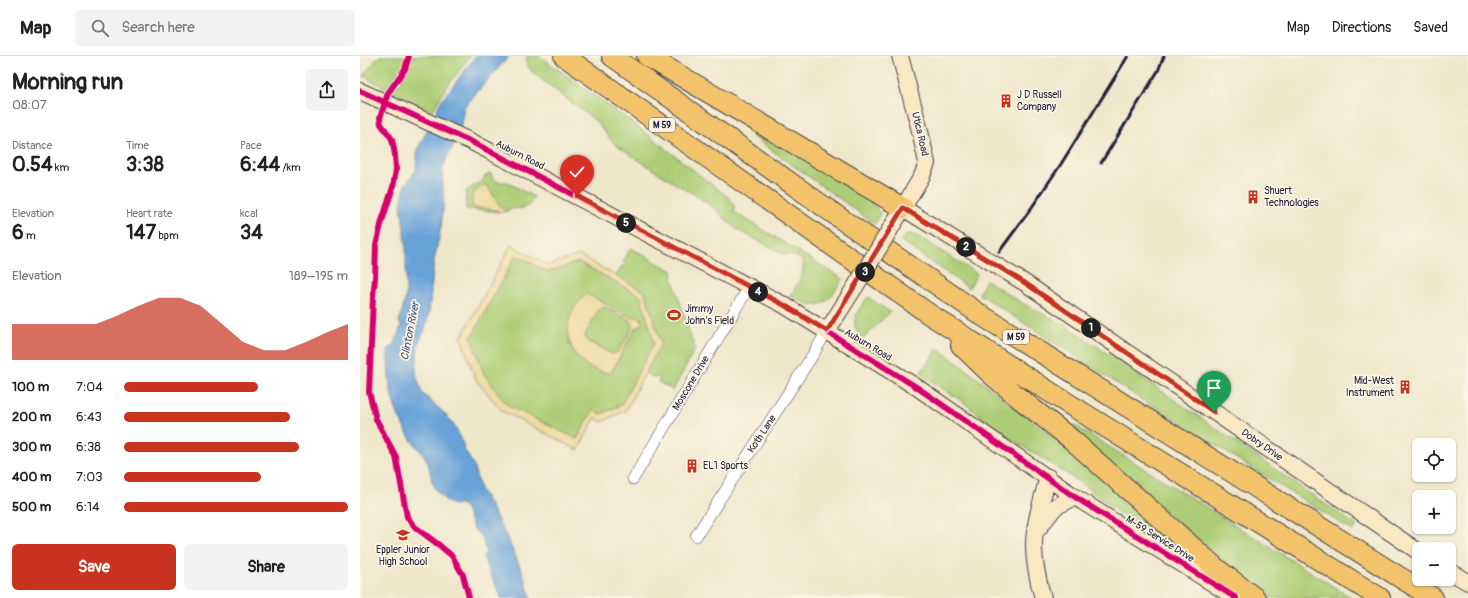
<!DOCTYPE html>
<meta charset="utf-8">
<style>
body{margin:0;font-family:Pangolin,sans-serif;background:#f2f2f2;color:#202124;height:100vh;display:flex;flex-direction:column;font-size:15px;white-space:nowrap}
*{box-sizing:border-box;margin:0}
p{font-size:13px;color:#757577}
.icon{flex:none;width:22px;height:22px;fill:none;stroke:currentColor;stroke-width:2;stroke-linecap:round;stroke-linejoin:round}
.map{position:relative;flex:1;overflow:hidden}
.details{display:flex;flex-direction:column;background:#fff;width:360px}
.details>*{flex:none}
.tools{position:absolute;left:1052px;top:382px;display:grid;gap:8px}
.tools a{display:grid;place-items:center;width:44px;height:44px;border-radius:6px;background:#fff;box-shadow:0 1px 3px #0004;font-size:20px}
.pin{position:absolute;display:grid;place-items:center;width:34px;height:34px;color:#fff;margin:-41px -17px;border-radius:50% 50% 50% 0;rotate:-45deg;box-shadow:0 0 4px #0007}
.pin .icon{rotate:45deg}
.km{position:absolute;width:20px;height:20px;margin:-10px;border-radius:50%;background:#222;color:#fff;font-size:11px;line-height:20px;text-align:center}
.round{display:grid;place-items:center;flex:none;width:42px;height:42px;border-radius:6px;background:#f2f2f2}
.summary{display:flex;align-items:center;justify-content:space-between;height:68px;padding:0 12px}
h1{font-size:22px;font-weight:700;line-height:30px}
.figures{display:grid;grid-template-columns:repeat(3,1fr);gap:6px;height:68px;padding:4px 12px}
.figures div{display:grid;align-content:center}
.figures b{font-size:20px;font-weight:700}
.figures small{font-size:11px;font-weight:400}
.figures p{font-size:11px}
.chart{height:112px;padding:8px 12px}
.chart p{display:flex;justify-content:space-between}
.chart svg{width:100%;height:72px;margin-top:4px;fill:#c8321e;opacity:.7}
.action{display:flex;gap:8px;margin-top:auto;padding:8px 12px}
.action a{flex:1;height:46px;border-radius:6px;background:#c8321e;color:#fff;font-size:16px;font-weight:700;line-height:46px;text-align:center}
.action a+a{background:#f2f2f2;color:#202124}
ul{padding:0 12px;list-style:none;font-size:13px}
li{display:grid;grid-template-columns:64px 48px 1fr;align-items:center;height:30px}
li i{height:10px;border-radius:5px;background:#c8321e}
header{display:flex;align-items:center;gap:24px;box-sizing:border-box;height:56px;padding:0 20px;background:#fff;border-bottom:1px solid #e0e0e0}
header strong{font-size:19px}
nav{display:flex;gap:22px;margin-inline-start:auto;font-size:14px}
.search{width:280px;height:36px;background:#f2f2f2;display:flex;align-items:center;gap:10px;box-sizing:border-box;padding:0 14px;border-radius:6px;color:#757577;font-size:15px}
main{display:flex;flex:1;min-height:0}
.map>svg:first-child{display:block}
</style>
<header>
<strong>Map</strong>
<div class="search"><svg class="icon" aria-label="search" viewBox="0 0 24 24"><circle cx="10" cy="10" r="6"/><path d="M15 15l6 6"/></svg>Search here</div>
<nav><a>Map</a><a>Directions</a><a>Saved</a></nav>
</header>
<main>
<section class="details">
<div class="summary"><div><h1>Morning run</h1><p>08:07</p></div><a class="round"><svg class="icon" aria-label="share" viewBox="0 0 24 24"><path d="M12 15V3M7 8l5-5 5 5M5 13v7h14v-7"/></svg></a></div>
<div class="figures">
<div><p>Distance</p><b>0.54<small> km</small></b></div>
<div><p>Time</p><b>3:38</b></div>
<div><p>Pace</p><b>6:44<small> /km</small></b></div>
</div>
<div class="figures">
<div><p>Elevation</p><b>6<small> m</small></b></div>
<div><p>Heart rate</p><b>147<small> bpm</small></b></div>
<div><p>kcal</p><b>34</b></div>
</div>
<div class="chart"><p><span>Elevation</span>189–195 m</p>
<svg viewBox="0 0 160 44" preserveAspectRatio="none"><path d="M0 44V22L10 22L20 22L30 22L40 22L50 17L60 11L70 6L80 6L90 11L100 22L110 33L120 38L130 38L140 33L150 27L160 22V44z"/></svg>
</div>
<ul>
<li><b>100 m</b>7:04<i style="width:60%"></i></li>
<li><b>200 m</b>6:43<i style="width:74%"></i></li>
<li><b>300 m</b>6:38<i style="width:78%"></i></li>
<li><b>400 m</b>7:03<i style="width:61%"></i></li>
<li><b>500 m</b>6:14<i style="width:100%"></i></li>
</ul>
<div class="action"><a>Save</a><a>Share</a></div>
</section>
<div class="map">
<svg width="1108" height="542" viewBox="0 0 1108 542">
<rect width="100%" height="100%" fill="#fcf5e5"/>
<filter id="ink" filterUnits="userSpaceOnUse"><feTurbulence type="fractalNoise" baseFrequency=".025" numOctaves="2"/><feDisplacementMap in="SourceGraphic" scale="8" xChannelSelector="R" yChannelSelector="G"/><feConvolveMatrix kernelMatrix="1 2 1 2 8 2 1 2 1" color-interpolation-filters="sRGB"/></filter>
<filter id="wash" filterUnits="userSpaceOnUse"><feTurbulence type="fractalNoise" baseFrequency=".012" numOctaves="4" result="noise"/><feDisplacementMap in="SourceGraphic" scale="16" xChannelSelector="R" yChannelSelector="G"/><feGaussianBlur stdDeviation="0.9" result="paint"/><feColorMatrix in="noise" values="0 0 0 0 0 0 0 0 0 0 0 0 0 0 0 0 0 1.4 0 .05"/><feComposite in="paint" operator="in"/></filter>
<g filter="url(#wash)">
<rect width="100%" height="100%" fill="#eee7ca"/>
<!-- green -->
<path fill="#accd75" stroke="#677858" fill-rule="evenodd" d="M 19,0 L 110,0 L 83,36 L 72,56 C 48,45 26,32 3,20 Z
M 167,0 L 179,0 L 282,74 L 364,138 C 370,143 377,148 374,156 L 483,223 C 465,249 462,257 430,240 C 436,230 446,217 443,204 C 437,201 433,197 426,199 L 376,173 L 354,152 L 337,140 L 316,128 L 257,90 L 250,83 L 237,66 L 172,16 L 167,8 Z
M 396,75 L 503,139 L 515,150 L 520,158 L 515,168 L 392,80 Z
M 130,117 L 134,124 L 138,126 L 147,126 L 174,141 L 168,151 L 165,149 L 164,152 L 147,153 L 148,155 L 143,156 L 144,154 L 140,151 L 127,129 L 122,130 L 112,149 L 139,154 L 140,156 L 106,153 L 106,135 L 125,123 L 124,121 Z
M 550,178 L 559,181 L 617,218 L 609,232 L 541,185 L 546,179 Z
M 271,192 L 312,215 L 313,220 L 312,221 L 332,285 L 333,285 L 335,293 L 313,334 L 298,326 L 300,322 L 297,320 L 295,322 L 285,317 L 301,287 L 285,236 L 256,220 L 262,210 L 265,211 L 266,209 L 263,206 Z
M 156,199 L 188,216 L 219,206 L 281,240 L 294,287 L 261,349 L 241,358 L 233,354 L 217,383 L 147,349 L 124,318 L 111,282 ZM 227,238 L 272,263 L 277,260 L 282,263 L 277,272 L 275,272 L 251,317 C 228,314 218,306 209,286 Z
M 626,224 L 662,247 L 707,270 L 735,289 L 997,470 L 993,475 L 784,345 L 619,238 Z
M 508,241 L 530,256 L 503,283 C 487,266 497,257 508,241 Z
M 245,251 L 271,265 L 273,271 L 258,296 L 252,298 L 227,284 L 225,278 L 239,253 Z
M 578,292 L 701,387 L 820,491 L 817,494 L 767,463 L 721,427 L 643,378 L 602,345 L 560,318 Z
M 714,369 L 992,542 L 908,542 L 880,520 L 711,374 Z"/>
<!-- sand -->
<path fill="#eeda9e" stroke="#887e6c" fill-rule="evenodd" d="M 127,129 L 140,151 L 144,152 L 143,156 L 140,156 L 138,154 L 113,151 C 109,140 116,132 127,129 Z
M 151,189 L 188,209 L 219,199 L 285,236 L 301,287 L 266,354 L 242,366 L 235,362 L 218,394 L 142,355 L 116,324 L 101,282 ZM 156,199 L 188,216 L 219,206 L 281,240 L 294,287 L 261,349 L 241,358 L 233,354 L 217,383 L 147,349 L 124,318 L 111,282 Z
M 227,238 L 272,262 L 275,261 L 279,261 L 282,265 L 280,270 L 275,272 L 251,317 C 207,314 193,265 227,238 ZM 245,251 L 271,265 L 273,271 L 258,296 L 252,298 L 227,285 L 225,279 L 239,253 Z"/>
<!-- water -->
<path fill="#68a2d8" stroke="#45628a" d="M 116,0 L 149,0 L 104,51 L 101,69 L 94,89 L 88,99 L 82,114 L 84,147 L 81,172 L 74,205 L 69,257 L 65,274 L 58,288 L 56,318 L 62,337 L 84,357 L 94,369 L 101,382 L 105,395 L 113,408 L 120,433 L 131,451 L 148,484 L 162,515 L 171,542 L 141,542 L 123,501 L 126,496 L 122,481 L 114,474 L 105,451 L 100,448 C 92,450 90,448 84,443 C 75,434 72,429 70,416 C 69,414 69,410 68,407 C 65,399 57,392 52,385 C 31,351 28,333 28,294 L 35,288 L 41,270 L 39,265 L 44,248 L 46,239 L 46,192 L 41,148 L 45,129 L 56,114 L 57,97 L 60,89 L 81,45 Z"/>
</g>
<g filter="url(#ink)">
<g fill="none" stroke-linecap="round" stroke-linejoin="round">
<!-- street casing -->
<g stroke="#414050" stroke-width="12">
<path id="street" d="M 273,423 L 389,231
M 336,480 L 454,297 L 467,275"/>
</g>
<!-- secondary casing -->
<g stroke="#414050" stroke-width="18">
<path id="secondary" d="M 0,35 L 112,86 L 424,249 L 558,332 L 715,441 L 876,542
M 543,152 L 665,227 L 1059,496
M 528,177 L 562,120 L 567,107 L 559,71 L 540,0
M 467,275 L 495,231
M 678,473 L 695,451 L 715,441
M 1089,515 L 1108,526
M 683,542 C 678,525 674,508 674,490 C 674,467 682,444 688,421"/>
</g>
<!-- highway casing -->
<g stroke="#414050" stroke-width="22">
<path id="highway" d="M 204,0 L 569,258 L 696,340 L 1020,542
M 252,0 L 487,167 L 621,259 L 1073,542
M 287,0 L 543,152
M 601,289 L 632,319 L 659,342 L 711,383 L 857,513 L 895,542"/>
</g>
<!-- street -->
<use href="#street" stroke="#fff" stroke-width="11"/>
<!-- secondary -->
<use href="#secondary" stroke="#fae7c3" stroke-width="16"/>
<!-- highway -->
<use href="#highway" stroke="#f2c36a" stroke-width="20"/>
<!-- rail -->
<path stroke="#22223b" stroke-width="3" d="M 741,107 L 798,15 L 804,0
M 639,196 L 670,154 L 701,108 L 768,0"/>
<!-- secondary-bridge casing -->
<g stroke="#414050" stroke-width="18" stroke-linecap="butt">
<path id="secondary-bridge" d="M 495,231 L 528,177"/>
</g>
<!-- secondary-bridge -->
<use href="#secondary-bridge" stroke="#fae7c3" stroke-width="16"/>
<!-- cycleway casing -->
<g stroke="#fcf5e5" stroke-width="8">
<path id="cycleway" d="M 49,0 L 45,13 L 28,37 L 20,62 L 21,68 L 32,83 L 35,99 L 36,114 L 33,131 L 22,165 L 16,189 L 15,223 L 13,241 L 9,336 L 16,363 L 36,401 L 47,461 L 55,471 L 79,489 L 92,500 L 103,519 L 109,542
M 0,35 L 112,86 L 424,249 L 558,332 L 715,441 L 876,542"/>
</g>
<!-- cycleway -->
<use href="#cycleway" stroke="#d6006c" stroke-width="6"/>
</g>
</g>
<g fill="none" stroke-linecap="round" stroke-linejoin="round" filter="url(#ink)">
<!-- route casing -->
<g stroke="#fff" stroke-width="8">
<path id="route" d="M 217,140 L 424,249 L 467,275 L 543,152 L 665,227 L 854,356"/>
</g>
<!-- route -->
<use href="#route" stroke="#c8321e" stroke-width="5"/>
</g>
<!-- icons -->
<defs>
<g id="building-bare" transform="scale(1.08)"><path d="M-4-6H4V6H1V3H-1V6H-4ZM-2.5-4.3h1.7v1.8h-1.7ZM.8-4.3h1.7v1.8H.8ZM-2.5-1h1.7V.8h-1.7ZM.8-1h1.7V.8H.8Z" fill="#c8321e" stroke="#fcf5e5" stroke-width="2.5" paint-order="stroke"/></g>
<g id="stadium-bare" transform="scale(1.08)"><path d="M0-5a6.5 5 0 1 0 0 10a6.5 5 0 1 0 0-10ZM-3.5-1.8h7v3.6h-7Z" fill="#c8321e" stroke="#fcf5e5" stroke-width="2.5" paint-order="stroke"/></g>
<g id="school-bare" transform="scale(1.08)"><path d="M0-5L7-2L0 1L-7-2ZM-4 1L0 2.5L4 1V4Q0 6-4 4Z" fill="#c8321e" stroke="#fcf5e5" stroke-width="2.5" paint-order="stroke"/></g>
</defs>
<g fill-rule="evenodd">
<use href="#building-bare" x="646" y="45"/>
<use href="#building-bare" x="893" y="141"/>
<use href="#stadium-bare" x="314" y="259"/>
<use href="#building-bare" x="1045" y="331"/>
<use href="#building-bare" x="332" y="410"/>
<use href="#school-bare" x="43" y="479"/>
</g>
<g text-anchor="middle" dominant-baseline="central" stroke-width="3.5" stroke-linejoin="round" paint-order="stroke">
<!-- shield labels -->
<g fill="#fcf5e5" stroke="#63616e" stroke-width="1">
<rect x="289" y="62" width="26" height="14" rx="3"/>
<rect x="643" y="274" width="26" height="14" rx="3"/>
</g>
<g font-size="9" font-weight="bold" fill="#22223b">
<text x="302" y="69">M 59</text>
<text x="656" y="281">M 59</text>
</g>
<!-- poi labels -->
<g font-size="10" fill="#22223b" stroke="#fcf5e5" text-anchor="start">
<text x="657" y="39">J D Russell<tspan x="657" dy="12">Company</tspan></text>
<text x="904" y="135">Shuert<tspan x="904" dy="12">Technologies</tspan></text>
<text x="325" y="253">Jimmy<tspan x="325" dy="12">John's Field</tspan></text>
<text x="1034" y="325" text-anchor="end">Mid-West<tspan x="1034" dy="12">Instrument</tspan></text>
<text x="343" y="410">EL1 Sports</text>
<text x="43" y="494" text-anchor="middle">Eppler Junior<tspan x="43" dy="12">High School</tspan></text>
</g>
<!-- street labels -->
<g font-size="10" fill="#22223b" stroke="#fcf5e5">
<text transform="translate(560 78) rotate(77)">Utica Road</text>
<text transform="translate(160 99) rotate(27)">Auburn Road</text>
<text transform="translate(508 289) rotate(31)">Auburn Road</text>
<text transform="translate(331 327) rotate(-59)">Moscone Drive</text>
<text transform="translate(402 378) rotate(-57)">Koth Lane</text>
<text transform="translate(902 389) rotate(35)">Dobry Drive</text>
<text transform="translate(800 483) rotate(32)">M-59 Service Drive</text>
</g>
<!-- water labels -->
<g font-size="11" font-style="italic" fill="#3e557a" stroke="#fcf5e5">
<text transform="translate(50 275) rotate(-79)">Clinton River</text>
</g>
</g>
</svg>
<div class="tools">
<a><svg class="icon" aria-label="locate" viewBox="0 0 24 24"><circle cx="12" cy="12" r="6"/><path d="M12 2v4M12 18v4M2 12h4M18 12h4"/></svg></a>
<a>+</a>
<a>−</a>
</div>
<div class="pin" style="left:854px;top:356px;background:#1e9e55"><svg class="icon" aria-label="arrive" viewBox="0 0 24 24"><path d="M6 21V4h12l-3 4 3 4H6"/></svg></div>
<div class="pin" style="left:217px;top:140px;background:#d93025"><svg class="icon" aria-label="check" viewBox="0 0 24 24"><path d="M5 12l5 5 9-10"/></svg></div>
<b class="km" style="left:731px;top:272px">1</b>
<b class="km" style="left:606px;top:191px">2</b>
<b class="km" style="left:505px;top:216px">3</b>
<b class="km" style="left:398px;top:236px">4</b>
<b class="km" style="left:266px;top:167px">5</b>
</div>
</main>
